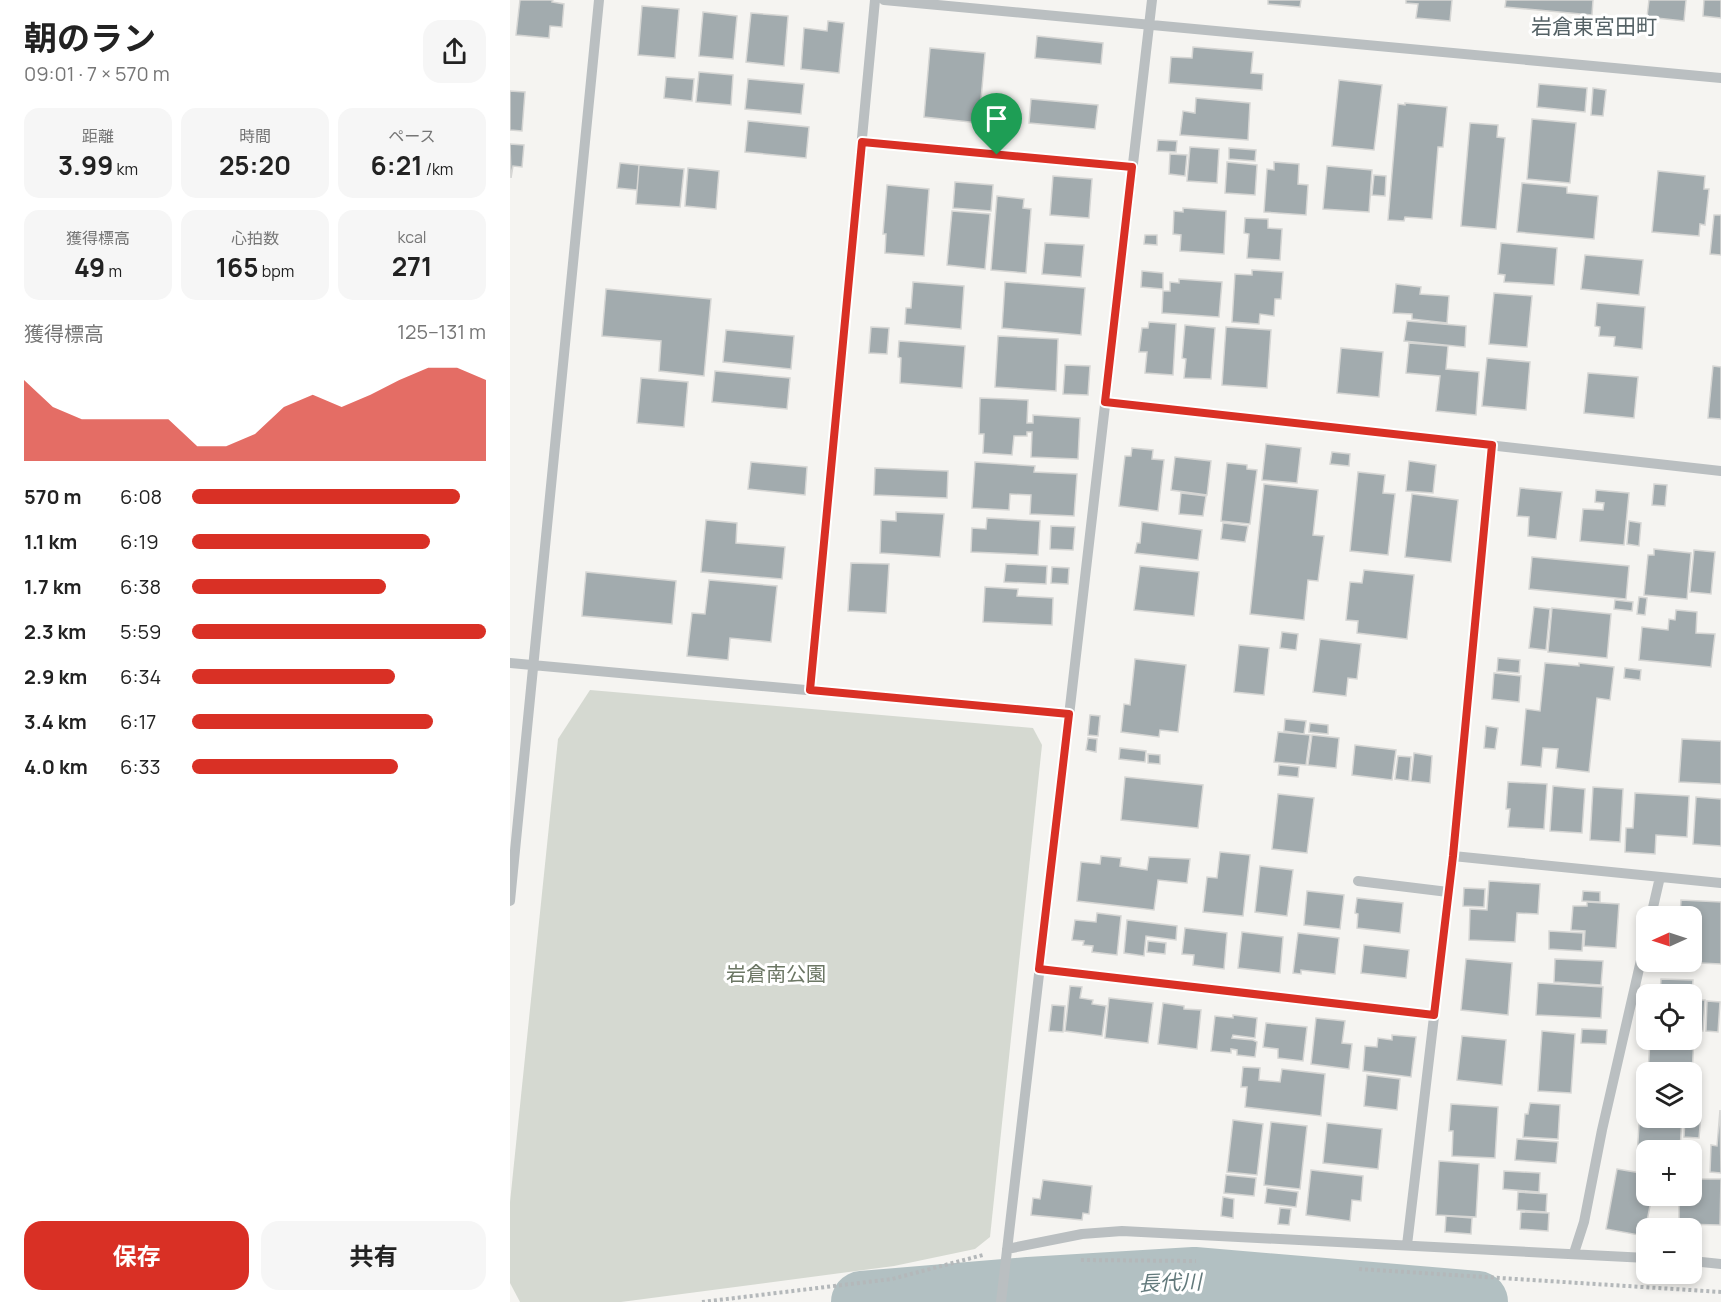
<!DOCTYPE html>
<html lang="ja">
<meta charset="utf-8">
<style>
body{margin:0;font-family:Manrope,"Noto Sans JP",sans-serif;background:#f6f6f6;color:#222;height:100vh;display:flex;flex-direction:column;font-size:22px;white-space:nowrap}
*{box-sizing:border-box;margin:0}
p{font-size:20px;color:#767676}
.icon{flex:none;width:33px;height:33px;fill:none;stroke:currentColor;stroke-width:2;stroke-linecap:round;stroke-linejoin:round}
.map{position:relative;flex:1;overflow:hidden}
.panel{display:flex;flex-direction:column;background:#fff;width:510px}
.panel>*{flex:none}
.needle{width:39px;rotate:267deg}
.controls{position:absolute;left:1126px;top:906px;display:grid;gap:12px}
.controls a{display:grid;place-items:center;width:66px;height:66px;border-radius:12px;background:#fff;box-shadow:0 3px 9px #0003;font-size:30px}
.pin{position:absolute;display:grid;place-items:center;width:51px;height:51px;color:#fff;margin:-62px -26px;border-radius:50% 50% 50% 0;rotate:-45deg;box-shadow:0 0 6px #0007}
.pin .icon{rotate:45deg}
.round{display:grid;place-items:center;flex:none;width:63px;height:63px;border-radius:18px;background:#f6f6f6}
.overview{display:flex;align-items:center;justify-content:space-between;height:102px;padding:0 24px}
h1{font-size:33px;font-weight:700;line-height:45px}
.metrics{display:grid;grid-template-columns:repeat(3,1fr);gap:9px;height:102px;padding:6px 24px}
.metrics div{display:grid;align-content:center;border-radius:15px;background:#f6f6f6;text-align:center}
.metrics b{font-size:26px;font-weight:700}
.metrics small{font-size:16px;font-weight:400}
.metrics p{font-size:16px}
.chart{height:168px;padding:12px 24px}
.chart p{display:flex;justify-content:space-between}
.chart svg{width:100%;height:108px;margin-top:6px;fill:#d93025;opacity:.7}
.primary-button{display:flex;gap:12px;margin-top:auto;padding:12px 24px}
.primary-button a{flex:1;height:69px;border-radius:18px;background:#d93025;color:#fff;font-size:24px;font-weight:700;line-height:69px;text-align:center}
.primary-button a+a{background:#f6f6f6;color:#222}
ul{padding:0 24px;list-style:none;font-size:20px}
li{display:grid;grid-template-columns:96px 72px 1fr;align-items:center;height:45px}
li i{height:15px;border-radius:8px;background:#d93025}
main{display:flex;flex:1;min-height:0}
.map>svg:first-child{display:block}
</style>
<main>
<section class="panel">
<div class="overview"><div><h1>朝のラン</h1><p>09:01 · 7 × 570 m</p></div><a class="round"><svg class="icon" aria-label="share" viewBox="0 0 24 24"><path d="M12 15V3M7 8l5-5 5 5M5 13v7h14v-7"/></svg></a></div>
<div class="metrics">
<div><p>距離</p><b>3.99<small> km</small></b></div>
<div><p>時間</p><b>25:20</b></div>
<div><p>ペース</p><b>6:21<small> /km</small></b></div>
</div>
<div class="metrics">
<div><p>獲得標高</p><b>49<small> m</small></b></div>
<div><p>心拍数</p><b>165<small> bpm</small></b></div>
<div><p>kcal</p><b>271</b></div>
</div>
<div class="chart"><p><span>獲得標高</span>125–131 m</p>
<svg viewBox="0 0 160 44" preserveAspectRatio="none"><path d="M0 44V11L10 22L20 27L30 27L40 27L50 27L60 38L70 38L80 33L90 22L100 17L110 22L120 17L130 11L140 6L150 6L160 11V44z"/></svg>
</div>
<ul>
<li><b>570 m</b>6:08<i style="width:91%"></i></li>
<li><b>1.1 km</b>6:19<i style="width:81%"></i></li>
<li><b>1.7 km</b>6:38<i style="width:66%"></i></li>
<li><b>2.3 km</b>5:59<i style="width:100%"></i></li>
<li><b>2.9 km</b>6:34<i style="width:69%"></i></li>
<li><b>3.4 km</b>6:17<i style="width:82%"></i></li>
<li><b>4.0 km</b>6:33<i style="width:70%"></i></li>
</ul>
<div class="primary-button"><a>保存</a><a>共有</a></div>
</section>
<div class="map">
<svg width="1211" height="1302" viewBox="0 0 1211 1302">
<rect width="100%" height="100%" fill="#f5f4f1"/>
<!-- green -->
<path fill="#d5d9d1" d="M 80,690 L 523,728 L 532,745 L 480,1237 L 465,1249 L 384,1266 L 111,1302 L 10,1302 L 0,1283 L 0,1202 L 48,739 Z"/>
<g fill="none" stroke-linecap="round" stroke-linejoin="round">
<!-- river -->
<path stroke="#b2c0c2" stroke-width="62" d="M 352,1302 L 519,1288 L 684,1278 L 967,1302"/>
</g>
<!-- building -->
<path fill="#a2abae" stroke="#d6d6d4" stroke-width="1.5" d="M 10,0 L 43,0 L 42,2 L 54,4 L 52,27 L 40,26 L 39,38 L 6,35 Z
M 758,0 L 791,0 L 790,7 L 758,4 Z
M 896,0 L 942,0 L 940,21 L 906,18 L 908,4 L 896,3 Z
M 996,0 L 1083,0 L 1082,15 L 995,7 Z
M 1139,0 L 1176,0 L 1174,21 L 1137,17 Z
M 1194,0 L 1211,0 L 1211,18 L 1193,16 Z
M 132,6 L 169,9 L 165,58 L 128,55 Z
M 193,12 L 227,16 L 223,59 L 189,56 Z
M 241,13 L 278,16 L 274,66 L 236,62 Z
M 318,21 L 334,23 L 329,73 L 291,69 L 294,28 L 317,31 Z
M 527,36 L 593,43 L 591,64 L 525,58 Z
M 683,47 L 743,52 L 741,73 L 753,74 L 752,90 L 659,83 L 661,57 L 682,58 Z
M 420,48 L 475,53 L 469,123 L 414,117 Z
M 189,72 L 223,75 L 221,105 L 186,102 Z
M 156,77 L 184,79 L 182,101 L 154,98 Z
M 238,79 L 294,84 L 291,114 L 235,109 Z
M 829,80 L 872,85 L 864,150 L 822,146 Z
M 1029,84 L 1077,88 L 1075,112 L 1027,107 Z
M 1083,88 L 1096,90 L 1093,116 L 1081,115 Z
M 0,91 L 15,92 L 12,131 L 0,130 Z
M 686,98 L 740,103 L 738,140 L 670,135 L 673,111 L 685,113 Z
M 521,99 L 588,105 L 585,129 L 519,123 Z
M 895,103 L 937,107 L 933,147 L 928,147 L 922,219 L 895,217 L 894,221 L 878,220 L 888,104 L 895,105 Z
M 1022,119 L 1066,123 L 1060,183 L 1017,179 Z
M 238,121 L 299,127 L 296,158 L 235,152 Z
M 960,123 L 988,125 L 987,137 L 995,138 L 986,229 L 951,226 Z
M 648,140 L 667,141 L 666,152 L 647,151 Z
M 0,144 L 14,145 L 12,167 L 3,166 L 1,178 Z
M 680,147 L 709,149 L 707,183 L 677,181 Z
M 719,148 L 746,150 L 745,161 L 719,159 Z
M 660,154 L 677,155 L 675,176 L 659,174 Z
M 717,162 L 747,165 L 745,195 L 715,193 Z
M 764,162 L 789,164 L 788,184 L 798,185 L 796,215 L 754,212 L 757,169 L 764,170 Z
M 110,163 L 129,165 L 127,190 L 107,188 Z
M 129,165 L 174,169 L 170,207 L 126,204 Z
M 817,166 L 862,170 L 859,212 L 813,209 Z
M 178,168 L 209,171 L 206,209 L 175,206 Z
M 1148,171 L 1195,176 L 1194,189 L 1199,189 L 1195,225 L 1190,224 L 1189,236 L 1142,232 Z
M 864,175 L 876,176 L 875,196 L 862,195 Z
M 543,176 L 582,179 L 579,218 L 540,215 Z
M 445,182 L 483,185 L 481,211 L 443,208 Z
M 1012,183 L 1057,187 L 1057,193 L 1088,196 L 1084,239 L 1007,232 Z
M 377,185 L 419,189 L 414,256 L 375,253 L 376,234 L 373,234 Z
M 487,196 L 514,199 L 513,208 L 521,209 L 516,273 L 481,270 Z
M 673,208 L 716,211 L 714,254 L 670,251 L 671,235 L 663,234 L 664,211 L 673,212 Z
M 442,211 L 480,214 L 475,269 L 437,265 Z
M 1204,215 L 1211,215 L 1211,255 L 1200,254 Z
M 735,218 L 758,219 L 758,228 L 772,229 L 770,260 L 737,258 L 739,234 L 734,233 Z
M 635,235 L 647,235 L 647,245 L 634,244 Z
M 535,243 L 574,245 L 571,277 L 532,274 Z
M 991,243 L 1047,248 L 1044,285 L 994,282 L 995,275 L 988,274 Z
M 1075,255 L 1133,260 L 1129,295 L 1071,289 Z
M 742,270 L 773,272 L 771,299 L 765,299 L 764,316 L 750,314 L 749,324 L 722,322 L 725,274 L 742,275 Z
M 632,271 L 653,273 L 653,289 L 631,287 Z
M 669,279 L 712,282 L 709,317 L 652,313 L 653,291 L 660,291 L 660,282 L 669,283 Z
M 403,282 L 454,286 L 451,329 L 395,324 L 396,308 L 401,308 Z
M 495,282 L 575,288 L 571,335 L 492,328 Z
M 886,284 L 911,287 L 910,294 L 939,296 L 937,323 L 902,319 L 902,314 L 883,313 Z
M 96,289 L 201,299 L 194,376 L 149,371 L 151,341 L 92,336 Z
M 984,293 L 1022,296 L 1017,347 L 979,344 Z
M 1087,303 L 1135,307 L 1132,349 L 1104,346 L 1105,337 L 1089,336 L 1090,327 L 1085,326 Z
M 897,321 L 956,326 L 955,347 L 894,341 Z
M 639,322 L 666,324 L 663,375 L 635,373 L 637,352 L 629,352 L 632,328 L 638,328 Z
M 675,325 L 705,328 L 701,379 L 674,378 L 676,359 L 672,358 Z
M 361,327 L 379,328 L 377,354 L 359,353 Z
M 716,327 L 761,330 L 757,388 L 712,385 Z
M 216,330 L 284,336 L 281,369 L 213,362 Z
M 488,336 L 548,339 L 546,391 L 485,387 Z
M 389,341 L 455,346 L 452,388 L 390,383 L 391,358 L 388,357 Z
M 899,343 L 938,346 L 936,369 L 969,372 L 966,415 L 926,411 L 930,376 L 896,373 Z
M 831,348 L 873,352 L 869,397 L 827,393 Z
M 977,358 L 1020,362 L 1016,410 L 972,406 Z
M 555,365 L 580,366 L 578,395 L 553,394 Z
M 1203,366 L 1211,367 L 1211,419 L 1198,418 Z
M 205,371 L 280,378 L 277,409 L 202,402 Z
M 1078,373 L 1128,377 L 1124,418 L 1074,413 Z
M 131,378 L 178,382 L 174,427 L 127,423 Z
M 470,398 L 518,400 L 517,423 L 523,423 L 523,415 L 570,418 L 568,459 L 521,457 L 522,432 L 517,432 L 517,436 L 504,436 L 502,455 L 473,453 L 474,434 L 469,434 Z
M 756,444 L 791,448 L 787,483 L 752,480 Z
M 622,448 L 643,450 L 642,459 L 654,460 L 648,511 L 609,506 L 615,456 L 621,456 Z
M 822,452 L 840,454 L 839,466 L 820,464 Z
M 665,457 L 701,461 L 697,495 L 661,490 Z
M 899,461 L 926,465 L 923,493 L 896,491 Z
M 241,462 L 297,467 L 295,495 L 238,489 Z
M 465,462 L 525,466 L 524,472 L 567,474 L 564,516 L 520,514 L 521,495 L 500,494 L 499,510 L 462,508 Z
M 717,463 L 737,465 L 737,469 L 747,470 L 740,524 L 711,521 Z
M 365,468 L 438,471 L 437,498 L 364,495 Z
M 848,472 L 875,475 L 873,493 L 885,494 L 878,555 L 840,551 Z
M 754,484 L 808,490 L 803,535 L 814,536 L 808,581 L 798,580 L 794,620 L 740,614 Z
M 1144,484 L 1157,485 L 1155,506 L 1142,505 Z
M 1010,488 L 1052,492 L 1046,539 L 1018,536 L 1019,517 L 1007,516 Z
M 1086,490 L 1119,493 L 1114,545 L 1070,541 L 1073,509 L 1093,510 L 1094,503 L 1085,502 Z
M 671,493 L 696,496 L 693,516 L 669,514 Z
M 902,494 L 948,500 L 941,562 L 895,557 Z
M 386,512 L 434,514 L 430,557 L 370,553 L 371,520 L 386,521 Z
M 477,518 L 530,521 L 528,555 L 461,552 L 462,528 L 476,529 Z
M 196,520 L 227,523 L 226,543 L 275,547 L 272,579 L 191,572 Z
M 1119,521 L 1131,523 L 1129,546 L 1117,544 Z
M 632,522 L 692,530 L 688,560 L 625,553 L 627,543 L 630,543 Z
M 713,523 L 738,526 L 735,542 L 711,539 Z
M 541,526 L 565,527 L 563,550 L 540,549 Z
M 1144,549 L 1181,553 L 1177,599 L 1134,595 L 1138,555 L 1144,555 Z
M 1184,550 L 1205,552 L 1201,594 L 1180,592 Z
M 1022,557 L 1119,566 L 1116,599 L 1019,589 Z
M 341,563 L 379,564 L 376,613 L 338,611 Z
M 496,564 L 537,566 L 536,584 L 494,582 Z
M 630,566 L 689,572 L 684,616 L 624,610 Z
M 542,567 L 559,568 L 558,584 L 541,583 Z
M 854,570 L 904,575 L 897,639 L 847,633 L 848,621 L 836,620 L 840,582 L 852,583 Z
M 76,572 L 166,581 L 162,624 L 72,616 Z
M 199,580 L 267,586 L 261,642 L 220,638 L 218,660 L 177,656 L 182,613 L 195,614 Z
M 475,587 L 508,589 L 507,596 L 543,598 L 542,625 L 473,622 Z
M 1129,597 L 1137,598 L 1135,615 L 1127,614 Z
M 1105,600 L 1123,602 L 1122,611 L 1104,609 Z
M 1024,607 L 1040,609 L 1036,650 L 1019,648 Z
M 1042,608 L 1101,614 L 1097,658 L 1038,652 Z
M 1166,610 L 1187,612 L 1186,633 L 1205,634 L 1201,667 L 1129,660 L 1132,627 L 1158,630 L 1159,619 L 1165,620 Z
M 772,632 L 788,634 L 786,650 L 770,648 Z
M 810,639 L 851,644 L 847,679 L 838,678 L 836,696 L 803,692 Z
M 729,645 L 759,648 L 754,695 L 724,692 Z
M 988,658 L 1010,660 L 1009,673 L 987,671 Z
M 625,659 L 676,665 L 668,732 L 650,730 L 649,737 L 611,732 L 614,704 L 620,705 Z
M 1035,663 L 1069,666 L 1069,663 L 1104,667 L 1100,700 L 1087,698 L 1079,772 L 1046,768 L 1048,749 L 1033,748 L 1031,767 L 1011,765 L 1016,709 L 1030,711 Z
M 1115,668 L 1131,670 L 1130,680 L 1114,678 Z
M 984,673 L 1011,676 L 1009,702 L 982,699 Z
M 580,715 L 590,716 L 588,736 L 578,735 Z
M 775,719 L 796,721 L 794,734 L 774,731 Z
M 800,723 L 818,725 L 818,734 L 799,732 Z
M 976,726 L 988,728 L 985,749 L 974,748 Z
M 768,732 L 800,735 L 796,765 L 764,762 Z
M 802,735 L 829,738 L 826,768 L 798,765 Z
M 578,738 L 587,739 L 586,752 L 576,750 Z
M 1172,739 L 1211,741 L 1211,784 L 1169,782 Z
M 845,745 L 886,750 L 882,780 L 842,775 Z
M 610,748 L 636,751 L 635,762 L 609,759 Z
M 904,753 L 922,756 L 920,783 L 901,781 Z
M 638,754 L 650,755 L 650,764 L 638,763 Z
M 888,756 L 901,757 L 899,781 L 885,779 Z
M 769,765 L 789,767 L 788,777 L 768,775 Z
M 615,777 L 693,785 L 688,828 L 611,820 Z
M 998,782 L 1037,784 L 1034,829 L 998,827 L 1000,809 L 996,809 Z
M 1043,786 L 1075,789 L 1072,833 L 1040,831 Z
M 1083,787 L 1113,789 L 1110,842 L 1080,840 Z
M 1125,793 L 1179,796 L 1177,837 L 1146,835 L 1145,854 L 1115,852 L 1116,828 L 1123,828 Z
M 768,794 L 804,798 L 797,853 L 762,849 Z
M 1186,797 L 1211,799 L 1211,846 L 1183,844 Z
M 710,852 L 740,855 L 733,916 L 693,912 L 697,877 L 707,878 Z
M 591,856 L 611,858 L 610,866 L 637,870 L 639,857 L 680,859 L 677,883 L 648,880 L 644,910 L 567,901 L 571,862 L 590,864 Z
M 750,866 L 783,870 L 777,916 L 745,912 Z
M 979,881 L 1030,884 L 1028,914 L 1007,913 L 1005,942 L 959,940 L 960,909 L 977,910 Z
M 954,888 L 975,889 L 974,907 L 953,906 Z
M 797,891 L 834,895 L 830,929 L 794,925 Z
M 1073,891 L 1090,892 L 1090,902 L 1072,901 Z
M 847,898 L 893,903 L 890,933 L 847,928 L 848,914 L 845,913 Z
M 1171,900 L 1211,902 L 1211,964 L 1168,962 L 1182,962 L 1182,916 L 1170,916 Z
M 1077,902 L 1109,904 L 1106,948 L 1074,946 L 1075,931 L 1061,930 L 1063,906 L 1077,906 Z
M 587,913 L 611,916 L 607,955 L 582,952 L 583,946 L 573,945 L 574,941 L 562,940 L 565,920 L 586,922 Z
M 617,920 L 667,926 L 666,940 L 636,936 L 634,956 L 614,953 Z
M 675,928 L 717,933 L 714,969 L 683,965 L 684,955 L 672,954 Z
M 1039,931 L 1073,933 L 1072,951 L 1039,949 Z
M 732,932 L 773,937 L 770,973 L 728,968 Z
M 788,933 L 829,938 L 825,974 L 791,970 L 791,974 L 783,973 Z
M 638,941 L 656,943 L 655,954 L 637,952 Z
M 854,945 L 899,950 L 896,978 L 851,973 Z
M 956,959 L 1002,963 L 998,1015 L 951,1010 Z
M 1045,959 L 1093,961 L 1091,985 L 1044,982 Z
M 1151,979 L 1183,980 L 1182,994 L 1150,994 Z
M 1028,983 L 1093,987 L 1091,1018 L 1026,1015 Z
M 560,986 L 572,987 L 570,998 L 583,1000 L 582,1004 L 596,1006 L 592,1036 L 555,1031 Z
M 599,998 L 643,1003 L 638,1043 L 595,1038 Z
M 1182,1000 L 1195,1000 L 1193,1031 L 1182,1030 Z
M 1197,1001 L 1210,1002 L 1208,1032 L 1196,1031 Z
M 653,1003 L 674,1006 L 674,1009 L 691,1010 L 687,1049 L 648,1044 Z
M 542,1005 L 555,1006 L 553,1032 L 539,1031 Z
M 723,1015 L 747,1018 L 745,1038 L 723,1035 L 722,1038 L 743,1040 L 747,1042 L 745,1057 L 727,1055 L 727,1050 L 721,1049 L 721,1053 L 701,1051 L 705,1016 L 723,1018 Z
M 806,1018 L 835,1021 L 832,1043 L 842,1044 L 839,1069 L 801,1064 Z
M 756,1023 L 797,1027 L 793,1061 L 768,1058 L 768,1049 L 753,1047 Z
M 1072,1029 L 1097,1030 L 1096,1044 L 1071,1043 Z
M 1032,1031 L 1065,1034 L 1061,1093 L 1028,1091 Z
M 882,1035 L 906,1037 L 901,1077 L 853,1071 L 855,1046 L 867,1047 L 868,1038 L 882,1040 Z
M 952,1036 L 996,1040 L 992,1085 L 947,1080 Z
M 1184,1039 L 1182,1073 L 1188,1073 L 1186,1098 L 1182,1098 L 1182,1072 L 1138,1072 L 1140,1040 Z
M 733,1067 L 750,1068 L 749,1080 L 770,1082 L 772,1069 L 815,1074 L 811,1116 L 735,1107 L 737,1087 L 731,1087 Z
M 857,1075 L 890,1079 L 887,1110 L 854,1106 Z
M 1020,1103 L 1050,1105 L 1048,1139 L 1013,1137 L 1015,1114 L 1018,1114 Z
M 941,1104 L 988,1107 L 985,1158 L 942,1156 L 943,1131 L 939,1131 Z
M 1130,1109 L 1137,1110 L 1137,1118 L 1172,1118 L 1170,1150 L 1137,1150 L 1137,1157 L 1127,1156 Z
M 1210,1110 L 1211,1173 L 1200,1172 L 1201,1145 L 1207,1146 Z
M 1182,1114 L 1191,1115 L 1189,1138 L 1174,1137 L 1175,1118 L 1182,1118 Z
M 723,1120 L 753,1124 L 747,1175 L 717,1172 Z
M 761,1122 L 797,1126 L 790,1189 L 754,1185 Z
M 817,1123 L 872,1129 L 868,1169 L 813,1163 Z
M 1007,1139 L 1048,1142 L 1046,1163 L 1005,1160 Z
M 929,1161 L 969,1164 L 966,1217 L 926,1215 Z
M 1107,1169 L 1137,1174 L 1137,1196 L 1142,1196 L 1134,1236 L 1096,1229 Z
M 801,1170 L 853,1176 L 851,1201 L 842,1200 L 840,1221 L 796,1215 Z
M 994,1171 L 1030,1173 L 1029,1192 L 993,1189 Z
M 716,1175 L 746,1178 L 744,1196 L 714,1193 Z
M 1182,1179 L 1211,1179 L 1210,1225 L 1169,1224 L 1169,1196 L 1182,1196 Z
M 533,1180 L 582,1186 L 579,1214 L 573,1213 L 572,1220 L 521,1215 L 523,1198 L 530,1199 Z
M 757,1188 L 788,1192 L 786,1207 L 755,1203 Z
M 1008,1192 L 1037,1194 L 1036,1212 L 1007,1210 Z
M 713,1197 L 724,1199 L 723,1218 L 711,1216 Z
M 770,1208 L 781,1209 L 779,1225 L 768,1224 Z
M 1011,1212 L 1039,1213 L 1038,1231 L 1010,1229 Z
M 936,1216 L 962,1218 L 961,1234 L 935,1232 Z"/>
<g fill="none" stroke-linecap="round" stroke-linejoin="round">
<!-- path -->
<path stroke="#b4b8ba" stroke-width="4" stroke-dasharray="3 3" stroke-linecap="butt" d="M 571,1260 L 686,1261
M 849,1269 L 1211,1292
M 192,1302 L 382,1279 L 473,1255"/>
<!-- minor -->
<path stroke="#babfc1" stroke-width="10" d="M 374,0 L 1211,78
M 352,142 L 623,167
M 595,402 L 1211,471
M 0,663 L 559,714
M 300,690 L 365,0
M 943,856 L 1211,883
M 848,881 L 938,892
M 0,901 L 89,0
M 1141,916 L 1150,877
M 529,969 L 924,1015
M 897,1245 L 943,856 L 982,445
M 497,1249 L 572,1234 L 612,1231 L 1137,1258
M 1064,1253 L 1074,1222 L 1092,1130 L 1137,934
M 1182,1261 L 1211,1264
M 491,1302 L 642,0"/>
</g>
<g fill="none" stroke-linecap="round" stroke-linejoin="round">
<!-- route casing -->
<g stroke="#fff" stroke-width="12">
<path id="route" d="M 352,142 L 622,167 L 595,402 L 982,445 L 943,856 L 924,1015 L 529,969 L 559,714 L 300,690 Z"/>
</g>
<!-- route -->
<use href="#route" stroke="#d93025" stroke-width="8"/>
</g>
<g text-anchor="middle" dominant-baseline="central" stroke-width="6" stroke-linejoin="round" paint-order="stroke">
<!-- park labels -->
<g font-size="20" fill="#6c7765" stroke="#fff">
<text x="266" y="973">岩倉南公園</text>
</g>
<!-- neighbourhood labels -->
<g font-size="21" fill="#546165" stroke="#fff">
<text x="1084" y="26">岩倉東宮田町</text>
</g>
<!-- water labels -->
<g font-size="21" font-style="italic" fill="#637a7c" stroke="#fff">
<text transform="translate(660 1282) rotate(-2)">長代川</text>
</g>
</g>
</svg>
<div class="controls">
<a><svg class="needle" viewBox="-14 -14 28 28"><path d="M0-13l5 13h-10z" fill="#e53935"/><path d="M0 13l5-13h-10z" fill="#767676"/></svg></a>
<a><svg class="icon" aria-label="locate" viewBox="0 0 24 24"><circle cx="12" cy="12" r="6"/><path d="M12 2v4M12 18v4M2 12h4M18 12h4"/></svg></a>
<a><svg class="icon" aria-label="layers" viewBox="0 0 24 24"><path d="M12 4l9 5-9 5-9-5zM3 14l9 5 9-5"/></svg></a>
<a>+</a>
<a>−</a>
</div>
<div class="pin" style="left:487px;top:155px;background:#1e9e55"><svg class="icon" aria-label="arrive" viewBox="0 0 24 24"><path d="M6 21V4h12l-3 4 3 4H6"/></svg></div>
</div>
</main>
